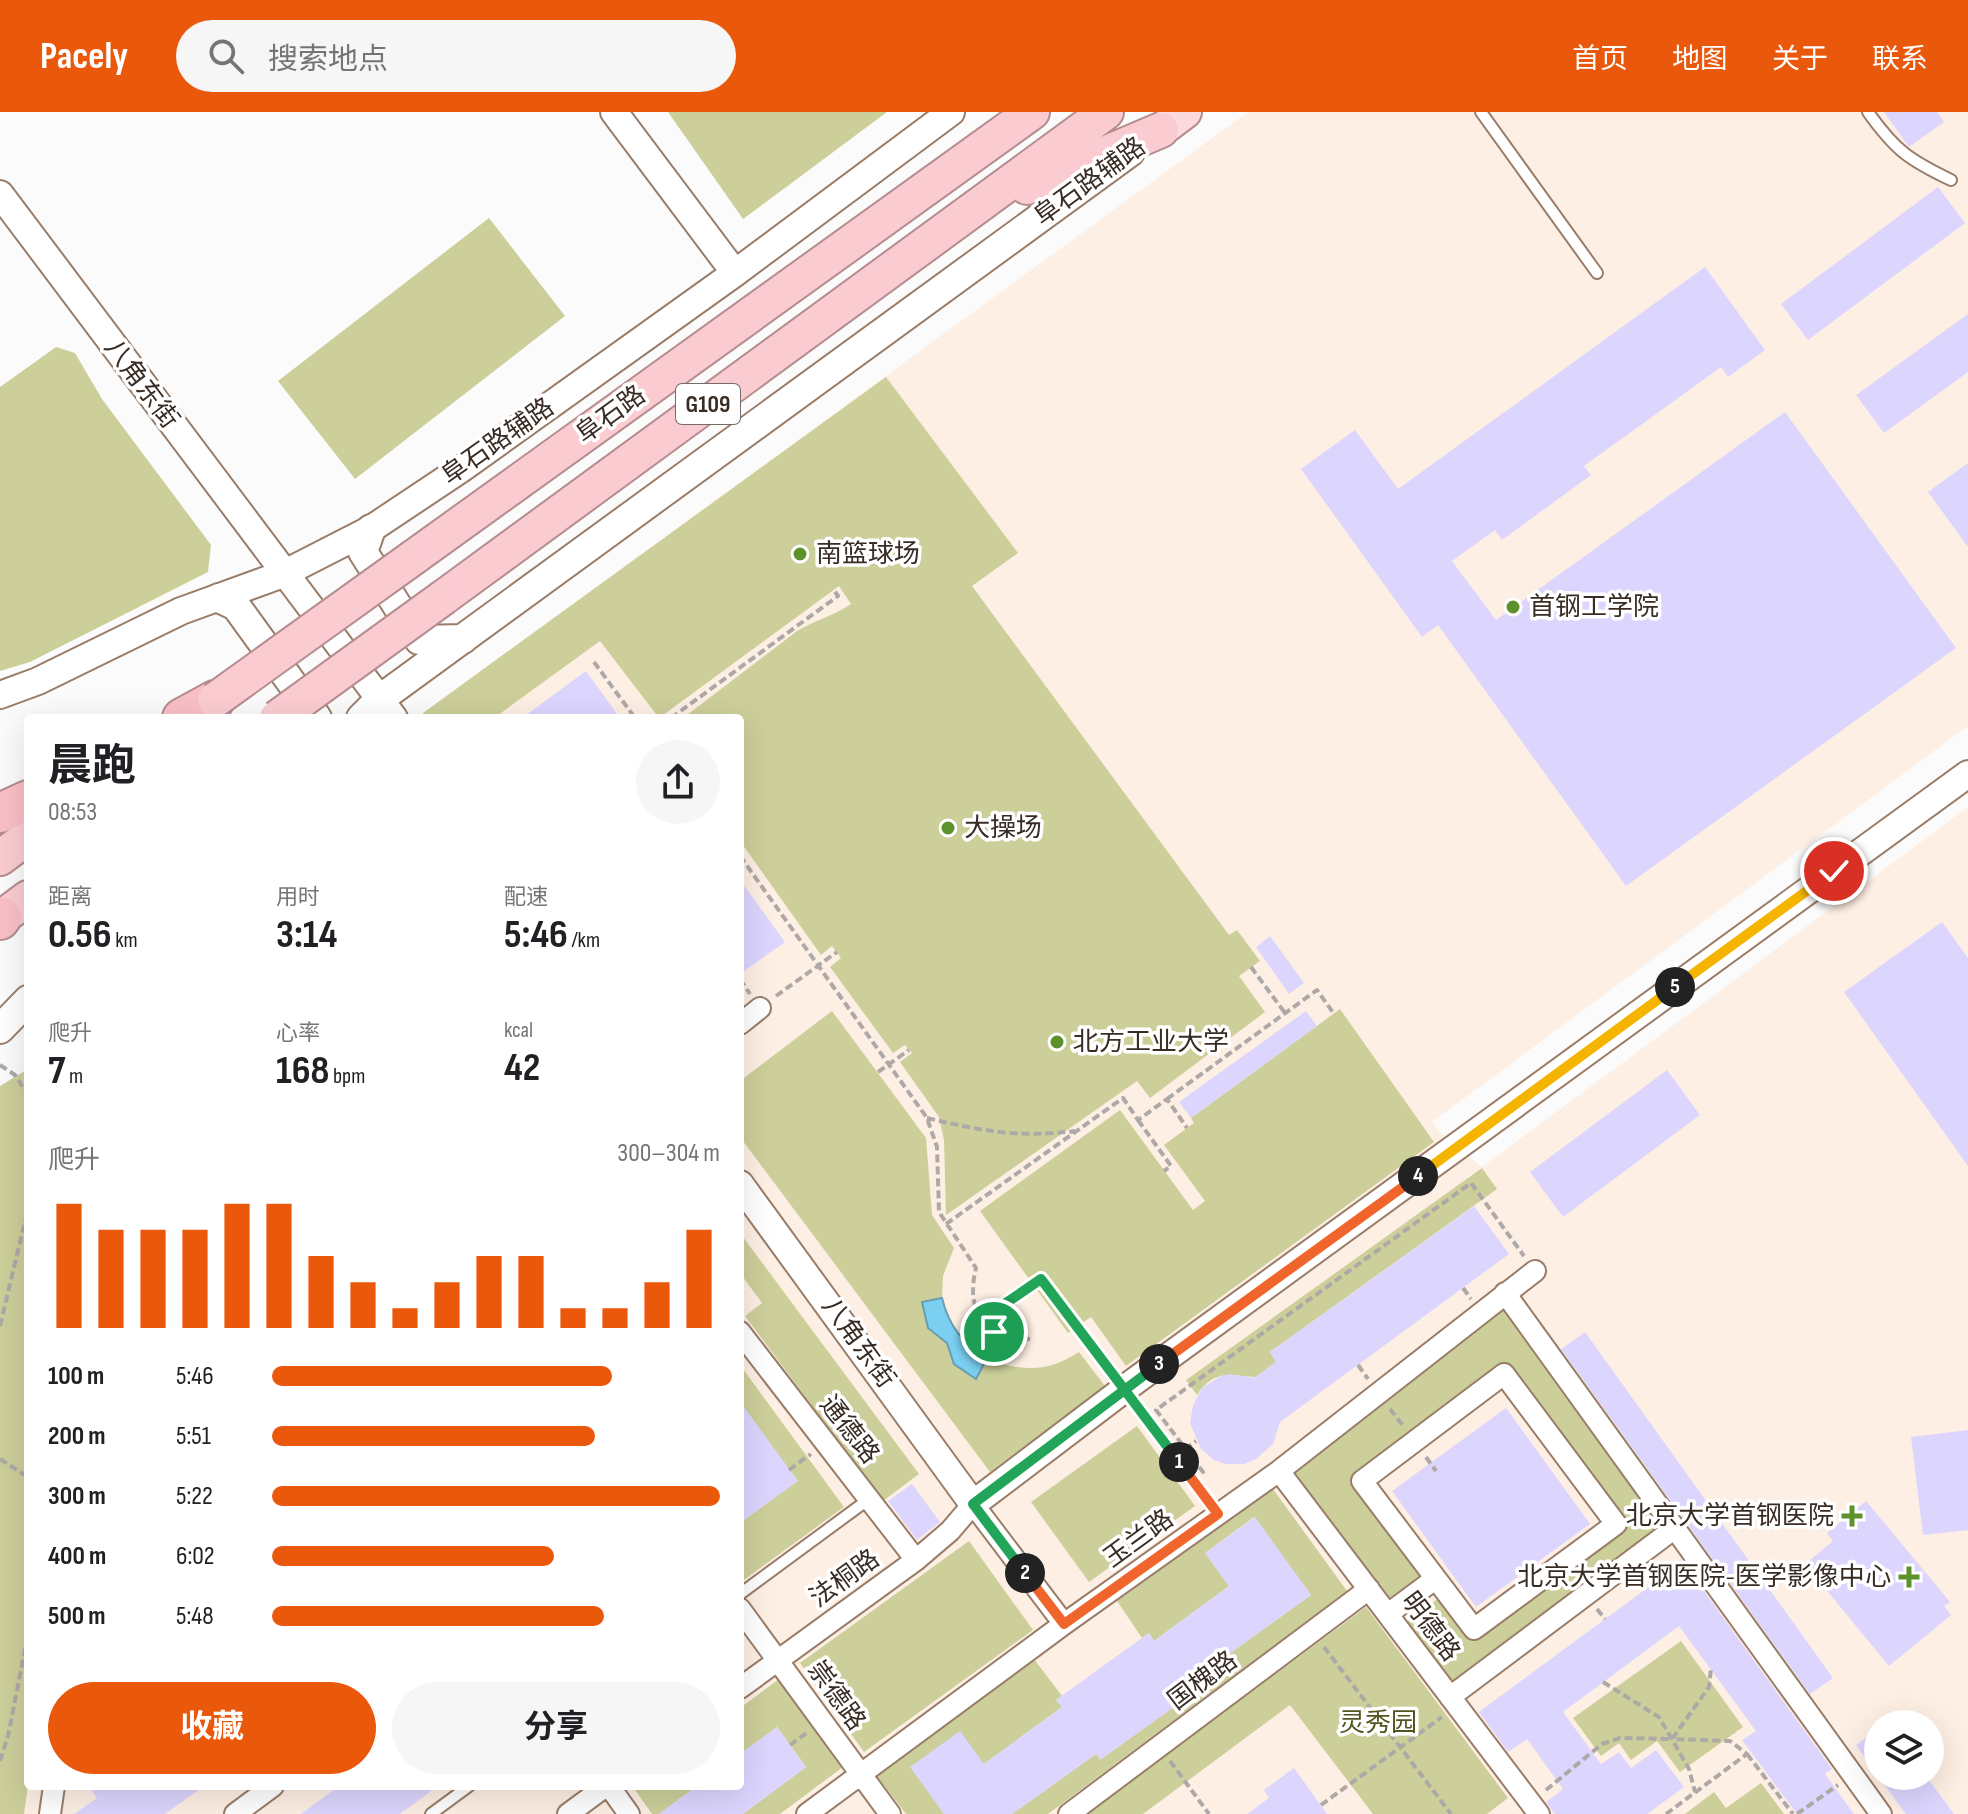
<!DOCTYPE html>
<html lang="zh">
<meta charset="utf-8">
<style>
body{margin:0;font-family:"Sofia Sans Condensed","Noto Sans SC",sans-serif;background:#f6f6f6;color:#202124;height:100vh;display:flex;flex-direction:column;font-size:30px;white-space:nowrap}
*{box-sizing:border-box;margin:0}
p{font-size:26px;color:#757577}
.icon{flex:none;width:44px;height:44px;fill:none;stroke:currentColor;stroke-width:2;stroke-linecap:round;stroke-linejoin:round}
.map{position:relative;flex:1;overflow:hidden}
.sheet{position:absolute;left:24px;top:602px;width:720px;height:1076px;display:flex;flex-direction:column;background:#fff;border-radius:8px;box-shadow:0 8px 32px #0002}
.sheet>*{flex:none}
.controls{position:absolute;left:1864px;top:1598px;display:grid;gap:16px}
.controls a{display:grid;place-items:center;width:80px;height:80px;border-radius:50%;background:#fff;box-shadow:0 8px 32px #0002;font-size:40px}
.pin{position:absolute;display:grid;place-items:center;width:68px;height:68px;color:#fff;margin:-34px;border:4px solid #fff;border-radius:50%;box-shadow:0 2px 8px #0007}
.km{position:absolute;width:40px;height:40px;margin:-20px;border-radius:50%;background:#222;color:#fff;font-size:22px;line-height:40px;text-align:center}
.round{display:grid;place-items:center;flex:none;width:84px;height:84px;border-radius:42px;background:#f6f6f6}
.head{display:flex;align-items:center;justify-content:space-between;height:136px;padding:0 24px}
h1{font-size:44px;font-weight:700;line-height:60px}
.stats{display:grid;grid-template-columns:repeat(3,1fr);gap:12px;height:136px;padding:8px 24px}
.stats div{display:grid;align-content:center}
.stats b{font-size:40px;font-weight:700}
.stats small{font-size:22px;font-weight:400}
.stats p{font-size:22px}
.chart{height:224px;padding:16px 24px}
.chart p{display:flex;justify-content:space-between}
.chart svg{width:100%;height:144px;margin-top:8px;stroke:#ea580c;stroke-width:6}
.primary-button{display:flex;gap:16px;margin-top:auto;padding:16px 24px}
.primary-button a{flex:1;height:92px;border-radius:48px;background:#ea580c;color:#fff;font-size:32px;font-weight:700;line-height:92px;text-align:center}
.primary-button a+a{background:#f6f6f6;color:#202124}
ul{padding:0 24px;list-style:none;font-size:26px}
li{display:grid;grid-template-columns:128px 96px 1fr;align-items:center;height:60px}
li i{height:20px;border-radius:10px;background:#ea580c}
header{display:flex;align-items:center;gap:48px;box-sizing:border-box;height:112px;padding:0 40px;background:#ea580c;color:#fff}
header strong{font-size:38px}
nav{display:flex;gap:44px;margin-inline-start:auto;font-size:28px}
.search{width:560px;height:72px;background:#f6f6f6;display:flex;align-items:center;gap:20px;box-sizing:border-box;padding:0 28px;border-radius:44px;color:#757577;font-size:30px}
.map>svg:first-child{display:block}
</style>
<header>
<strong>Pacely</strong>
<div class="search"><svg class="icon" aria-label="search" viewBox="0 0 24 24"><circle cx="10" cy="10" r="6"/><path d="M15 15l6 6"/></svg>搜索地点</div>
<nav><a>首页</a><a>地图</a><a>关于</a><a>联系</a></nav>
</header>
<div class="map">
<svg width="1968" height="1702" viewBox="0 0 1968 1702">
<rect width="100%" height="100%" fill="#fbfbfb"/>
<!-- built -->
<path fill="#feefe4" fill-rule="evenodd" d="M 1248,0 L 1968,0 L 1968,614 L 1432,1010 L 1439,1019 L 1482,1055 L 1968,695 L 1968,1702 L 24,1702 L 28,1674 L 740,1674 L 740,606 L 426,606 L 423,601 ZM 1878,1612 L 1930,1612 L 1930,1664 L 1878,1664 Z"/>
<!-- green -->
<path fill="#cccf9a" d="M 668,0 L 887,0 L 743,107 Z
M 489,106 L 565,204 L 355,367 L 278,269 Z
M 56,235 L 75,241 L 102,287 L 211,433 L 208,460 L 30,550 L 0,559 L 0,275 Z
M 886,265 L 1018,441 L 972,474 L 1229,823 L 1237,818 L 1260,849 L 1239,864 L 1265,900 L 1150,986 L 1137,969 L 946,1103 L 944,1028 L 939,1005 L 900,950 L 912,941 L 905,933 L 893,941 L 830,855 L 841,846 L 832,834 L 821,843 L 740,729 L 740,606 L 683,606 L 797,519 C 815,508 836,503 851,492 L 839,474 L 659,606 L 600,529 L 494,606 L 426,606 L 423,601 Z
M 1340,897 L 1434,1030 L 1126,1254 L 1091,1205 L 1068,1221 L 980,1099 L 1120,998 L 1193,1098 L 1205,1089 L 1164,1033 L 1194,1011 L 1191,1006 Z
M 832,899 L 926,1026 L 932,1103 L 954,1136 L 943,1164 L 942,1186 L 922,1191 L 928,1216 L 947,1231 L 954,1252 L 976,1266 L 986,1248 C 1024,1258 1044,1262 1079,1240 L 1105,1274 L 990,1360 L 740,1025 L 740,969 Z
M 28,957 L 28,1674 L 24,1702 L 0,1702 L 0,974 Z
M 1482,1056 L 1497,1077 L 1270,1240 L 1276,1250 L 1266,1257 L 1271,1265 C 1241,1269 1219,1250 1197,1283 L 1186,1268 Z
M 740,1121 L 919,1362 L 883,1389 L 745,1204 L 762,1191 L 740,1161 Z
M 1505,1191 L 1667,1416 L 1451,1574 L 1405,1511 L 1439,1486 L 1472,1528 L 1626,1412 L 1505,1250 L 1353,1367 L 1423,1463 L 1388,1489 L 1289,1360 Z
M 740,1253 L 844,1395 L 741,1470 L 740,1411 L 797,1369 L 740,1290 Z
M 1137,1314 L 1195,1394 L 1089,1470 L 1031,1390 Z
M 1273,1377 L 1347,1479 L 1048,1702 L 1012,1702 L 1096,1642 L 1101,1647 L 1192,1582 L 1186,1573 L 1311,1483 L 1254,1405 L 1205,1441 L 1229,1474 L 1154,1529 L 1149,1521 L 1142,1526 L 1117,1489 Z
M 969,1429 L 1033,1518 L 864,1640 L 800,1551 Z
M 1366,1495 L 1508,1686 L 1487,1702 L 1373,1702 L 1290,1593 L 1143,1702 L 1087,1702 Z
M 1681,1529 L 1743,1615 L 1680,1660 L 1657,1629 L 1631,1648 L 1619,1631 L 1601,1644 L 1573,1606 Z
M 1034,1547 L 1062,1584 L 1056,1588 L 1062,1595 L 984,1652 L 944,1702 L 906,1702 L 876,1663 Z
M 779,1567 L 843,1655 L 780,1702 L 743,1702 L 806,1655 L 777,1615 L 740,1642 L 740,1596 Z
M 1761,1671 L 1784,1702 L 1685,1702 L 1714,1680 L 1726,1696 Z
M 697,1674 L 659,1702 L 652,1702 L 633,1675 Z"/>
<!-- water -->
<path fill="#7bcff0" stroke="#679eb3" stroke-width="2" d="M 942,1186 C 949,1215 963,1230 986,1248 L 976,1267 L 954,1252 L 947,1231 L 928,1216 L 922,1190 Z"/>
<!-- building -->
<path fill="#dcd5fe" d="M 1884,0 L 1937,0 L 1944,10 L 1909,35 Z
M 1938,75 L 1965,111 L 1808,228 L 1781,192 Z
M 1705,155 L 1765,238 L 1728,265 L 1721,255 L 1584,354 L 1591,363 L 1502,428 L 1495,418 L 1452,449 L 1496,508 L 1785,300 L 1956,536 L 1626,774 L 1438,513 L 1422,525 L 1301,357 L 1355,318 L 1398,377 Z
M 1968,202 L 1968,260 L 1884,321 L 1856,283 Z
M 1968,351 L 1968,435 L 1928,380 Z
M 586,559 L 620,606 L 522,606 Z
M 740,768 L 785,830 L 740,862 Z
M 1942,810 L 1968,846 L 1968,1054 L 1844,880 Z
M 1270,824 L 1304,871 L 1289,882 L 1256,835 Z
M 1306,899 L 1317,914 L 1191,1006 L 1179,990 Z
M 1667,958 L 1700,1003 L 1563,1105 L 1530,1060 Z
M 1474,1094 L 1509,1142 L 1280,1310 L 1273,1332 L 1256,1347 L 1244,1352 L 1225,1352 L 1214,1348 L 1201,1337 L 1190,1311 L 1193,1293 L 1202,1276 L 1219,1265 L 1229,1262 L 1254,1266 L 1276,1250 L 1270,1240 Z
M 1585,1220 L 1833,1566 L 1810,1582 L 1561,1237 Z
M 740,1290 L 798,1369 L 740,1411 Z
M 1506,1296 L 1590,1412 L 1476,1495 L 1392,1379 Z
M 1968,1318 L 1968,1418 L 1923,1423 L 1911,1325 Z
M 912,1372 L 940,1410 L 917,1428 L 888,1389 Z
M 1866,1389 L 1950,1490 L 1944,1494 L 1951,1503 L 1889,1554 L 1805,1452 L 1833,1429 L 1827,1421 Z
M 1255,1405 L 1311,1483 L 1186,1573 L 1192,1582 L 1100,1648 L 1096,1642 L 1012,1702 L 944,1702 L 910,1655 L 960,1619 L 984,1652 L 1062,1595 L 1056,1588 L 1103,1554 L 1149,1521 L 1154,1529 L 1229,1474 L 1205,1441 Z
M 1681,1447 L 1832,1657 L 1825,1662 L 1854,1702 L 1797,1702 L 1742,1628 L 1756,1619 L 1679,1514 L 1563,1600 L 1601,1652 L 1619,1640 L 1631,1656 L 1656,1638 L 1684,1675 L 1647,1702 L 1555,1702 L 1546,1690 L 1563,1677 L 1527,1627 L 1508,1640 L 1479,1600 L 1650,1474 L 1648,1472 Z
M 777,1615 L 806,1655 L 743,1702 L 659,1702 L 697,1674 L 740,1674 L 740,1642 Z
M 1878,1617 L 1878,1664 L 1856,1633 Z
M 1294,1656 L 1327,1702 L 1247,1702 L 1269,1686 L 1264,1678 Z
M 1878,1664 L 1926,1664 L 1954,1702 L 1906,1702 Z
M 89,1674 L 204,1674 L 165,1702 L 74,1702 L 97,1686 Z
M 339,1674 L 438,1674 L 400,1702 L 301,1702 Z"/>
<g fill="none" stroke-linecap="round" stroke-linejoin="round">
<!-- service casing -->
<g stroke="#997d69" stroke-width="14">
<path id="service" d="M 1481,0 L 1597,161
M 1868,0 C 1895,38 1909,48 1951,68
M 740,1482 L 869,1387
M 431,1702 L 469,1674"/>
</g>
<!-- minor casing -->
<g stroke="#997d69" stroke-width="24">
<path id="minor" d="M 740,912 L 760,896
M 1505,1181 L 1881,1702
M 740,1220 L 916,1448
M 1504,1262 L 1616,1412 L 1474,1517 L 1362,1369 Z
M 1279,1359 L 1539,1702
M 740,1497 L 890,1702
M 1388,1502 L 1435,1467
M 740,1576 L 916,1448 L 950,1419 L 973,1392 L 1064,1512
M 1450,1585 L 1675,1416
M 609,1674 L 629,1702
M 50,1702 L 54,1674
M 235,1702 L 273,1674
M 568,1702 L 606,1674
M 807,1702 L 1064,1512 L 1279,1359 L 1535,1159
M 1069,1702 L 1369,1477"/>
</g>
<!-- tertiary casing -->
<g stroke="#997d69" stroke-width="30">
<path id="tertiary" d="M 614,0 L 735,161
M 0,82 L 394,606
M 0,583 L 38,569 L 181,499 L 283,462 L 371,417 L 461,357 L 735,161 L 951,0
M 740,1072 L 973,1392 L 1135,1269 L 1968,662"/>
</g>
<!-- secondary casing -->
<g stroke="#997d69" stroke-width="32">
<path id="secondary" d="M 371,417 L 363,440 L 419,528 L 463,527
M 219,486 L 236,494 L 317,606
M 361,606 L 380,587 L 1130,40
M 0,917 L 28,888"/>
</g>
<!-- primary casing -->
<g stroke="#b58c8d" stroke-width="36">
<path id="primary" d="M 1161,18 L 1185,0"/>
</g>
<!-- trunk casing -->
<g stroke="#b58c8d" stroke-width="38">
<path id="trunk" d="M 1027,75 L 1161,18
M 414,445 L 1032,0
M 444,485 L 1106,0
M 0,746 L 28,725
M 0,807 L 28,786"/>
</g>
<!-- motorway casing -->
<g stroke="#b58c8d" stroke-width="42">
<path id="motorway" d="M 182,606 L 215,588
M 0,701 L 28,688
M 0,808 L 2,805"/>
</g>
<!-- path -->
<path stroke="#aea9a6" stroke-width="4" stroke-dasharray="8 4" stroke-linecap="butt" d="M 594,550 L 635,606
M 671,606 L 838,484 L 833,477
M 740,744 L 927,1006 L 937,1035 L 939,1100 L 976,1156 C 965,1201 985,1224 1030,1227
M 1251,855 L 1285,901
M 740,867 L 750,882
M 776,884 L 837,840
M 0,953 L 15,963 L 28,983
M 878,960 L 909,938
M 1167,987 L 1317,878 L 1334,902
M 927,1006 C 983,1019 1017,1026 1075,1019
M 1138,1008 L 1171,1054 L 1164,1059
M 946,1112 L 1123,986 L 1138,1008 L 1167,987 L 1187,1016
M 1463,1176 L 1471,1187
M 981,1208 L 1041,1167 L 1085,1225
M 0,1214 L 28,1097
M 1358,1253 L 1368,1267
M 1390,1297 L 1404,1315
M 1157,1321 L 1206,1387
M 1175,1344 L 1196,1329
M 1426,1345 L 1436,1359
M 0,1347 L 28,1365
M 789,1358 L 811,1342
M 1192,1368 L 1203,1360 L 1156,1298 L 1471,1071 L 1524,1144
M 1597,1497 L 1605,1507
M 1324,1535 L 1451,1702
M 1603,1570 L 1659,1605 L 1689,1657 L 1695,1680
M 790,1633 L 808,1620
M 1747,1642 L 1793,1702
M 0,1649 L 8,1624 L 28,1522
M 1170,1649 L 1209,1702
M 1546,1678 L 1602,1632 L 1620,1626 L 1672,1627 L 1709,1575 L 1711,1556
M 1321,1693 L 1442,1605
M 1666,1702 L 1747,1642 L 1730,1629 L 1672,1627
M 1797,1702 L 1838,1673"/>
<!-- service -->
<use href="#service" stroke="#fff" stroke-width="10"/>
<!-- minor -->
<use href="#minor" stroke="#fff" stroke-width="20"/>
<!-- tertiary -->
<use href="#tertiary" stroke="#fff" stroke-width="26"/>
<!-- secondary -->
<use href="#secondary" stroke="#fff" stroke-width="28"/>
<!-- primary -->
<use href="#primary" stroke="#fbd9dd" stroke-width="32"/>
<!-- trunk -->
<use href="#trunk" stroke="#faccd2" stroke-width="34"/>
<!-- motorway -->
<use href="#motorway" stroke="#f9bfc6" stroke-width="38"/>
<!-- trunk-bridge casing -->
<g stroke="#b58c8d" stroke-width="38" stroke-linecap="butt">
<path id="trunk-bridge" d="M 215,588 L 414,445
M 277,606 L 444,485"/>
</g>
<!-- path-bridge -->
<path stroke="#aea9a6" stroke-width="4" stroke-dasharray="8 4" stroke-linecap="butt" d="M 1085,1225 L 1157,1321"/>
<!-- trunk-bridge -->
<use href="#trunk-bridge" stroke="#faccd2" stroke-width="34"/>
</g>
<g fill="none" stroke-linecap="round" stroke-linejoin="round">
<!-- split-1 casing -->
<g stroke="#fff" stroke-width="16">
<path id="split-1" d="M 994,1220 L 981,1208 L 1041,1167 L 1179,1350"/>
</g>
<!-- split-2 casing -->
<g stroke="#fff" stroke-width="16">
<path id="split-2" d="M 1025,1461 L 1064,1512 L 1218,1402 L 1179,1350"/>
</g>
<!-- split-3 casing -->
<g stroke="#fff" stroke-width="16">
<path id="split-3" d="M 1025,1461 L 973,1392 L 1159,1252"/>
</g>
<!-- split-4 casing -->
<g stroke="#fff" stroke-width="16">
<path id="split-4" d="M 1159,1252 L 1418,1064"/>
</g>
<!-- split-5 casing -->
<g stroke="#fff" stroke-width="16">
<path id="split-5" d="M 1418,1064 L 1675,875"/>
</g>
<!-- split-6 casing -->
<g stroke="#fff" stroke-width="16">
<path id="split-6" d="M 1675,875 L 1834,759"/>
</g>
<!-- split-1 -->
<use href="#split-1" stroke="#22a559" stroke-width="10"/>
<!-- split-2 -->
<use href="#split-2" stroke="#f0652b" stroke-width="10"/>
<!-- split-3 -->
<use href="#split-3" stroke="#22a559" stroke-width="10"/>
<!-- split-4 -->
<use href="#split-4" stroke="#f0652b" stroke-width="10"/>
<!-- split-5 -->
<use href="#split-5" stroke="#f5b400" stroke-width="10"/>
<!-- split-6 -->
<use href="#split-6" stroke="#f5b400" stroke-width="10"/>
</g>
<!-- markers -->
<g fill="#5c912b" stroke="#fff" stroke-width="3">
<circle cx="800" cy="442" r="8"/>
<circle cx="1513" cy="495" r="8"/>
<circle cx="948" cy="716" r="8"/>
<circle cx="1057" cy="930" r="8"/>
<path d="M1848 1392h8v8h8v8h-8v8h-8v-8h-8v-8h8z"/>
<path d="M1905 1453h8v8h8v8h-8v8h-8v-8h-8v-8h8z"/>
</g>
<g text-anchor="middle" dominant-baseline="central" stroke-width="7" stroke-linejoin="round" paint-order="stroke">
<!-- shield labels -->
<rect fill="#fff" stroke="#746b66" stroke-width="2" x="676" y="272" width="64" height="40" rx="6"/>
<g font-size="24" font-weight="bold" fill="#382c24">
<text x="708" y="292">G109</text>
</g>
<!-- street labels -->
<g font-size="26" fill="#382c24" stroke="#fff">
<text transform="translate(1090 70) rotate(-36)">阜石路辅路</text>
<text transform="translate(141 272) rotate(53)">八角东街</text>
<text transform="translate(611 303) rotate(-36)">阜石路</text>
<text transform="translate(498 330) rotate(-35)">阜石路辅路</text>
<text transform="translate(858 1231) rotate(54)">八角东街</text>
<text transform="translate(849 1318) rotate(52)">通德路</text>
<text transform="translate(1139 1427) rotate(-36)">玉兰路</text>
<text transform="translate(845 1467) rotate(-36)">法桐路</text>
<text transform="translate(1430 1515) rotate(53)">明德路</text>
<text transform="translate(1203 1569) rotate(-37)">国槐路</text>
<text transform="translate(836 1584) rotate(54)">崇德路</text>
</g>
<!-- poi labels -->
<g font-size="26" fill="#382c24" stroke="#fff" text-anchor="start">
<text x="816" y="442">南篮球场</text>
<text x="1529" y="495">首钢工学院</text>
<text x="964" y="716">大操场</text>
<text x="1073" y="930">北方工业大学</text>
<text x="1834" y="1404" text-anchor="end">北京大学首钢医院</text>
<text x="1891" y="1465" text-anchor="end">北京大学首钢医院-医学影像中心</text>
</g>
<!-- park labels -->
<g font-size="26" fill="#535520" stroke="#fff">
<text x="1378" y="1611">灵秀园</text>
</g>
</g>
</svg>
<div class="controls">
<a><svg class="icon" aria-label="layers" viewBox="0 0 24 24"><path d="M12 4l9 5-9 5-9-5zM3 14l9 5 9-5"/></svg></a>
</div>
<div class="pin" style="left:994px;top:1220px;background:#1e9e55"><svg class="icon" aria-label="arrive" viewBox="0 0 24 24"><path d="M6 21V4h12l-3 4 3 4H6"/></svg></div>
<div class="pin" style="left:1834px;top:759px;background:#d93025"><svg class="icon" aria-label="check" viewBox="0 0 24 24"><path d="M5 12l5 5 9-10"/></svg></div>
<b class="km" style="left:1179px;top:1350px">1</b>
<b class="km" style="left:1025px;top:1461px">2</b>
<b class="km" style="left:1159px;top:1252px">3</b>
<b class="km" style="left:1418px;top:1064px">4</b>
<b class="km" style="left:1675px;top:875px">5</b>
<section class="sheet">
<div class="head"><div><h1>晨跑</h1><p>08:53</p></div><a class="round"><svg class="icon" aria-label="share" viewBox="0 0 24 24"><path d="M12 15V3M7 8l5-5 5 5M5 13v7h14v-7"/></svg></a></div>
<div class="stats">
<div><p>距离</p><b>0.56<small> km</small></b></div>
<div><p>用时</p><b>3:14</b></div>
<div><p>配速</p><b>5:46<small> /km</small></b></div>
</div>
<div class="stats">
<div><p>爬升</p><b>7<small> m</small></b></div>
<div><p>心率</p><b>168<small> bpm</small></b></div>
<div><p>kcal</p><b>42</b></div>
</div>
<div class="chart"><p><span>爬升</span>300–304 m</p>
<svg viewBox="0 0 160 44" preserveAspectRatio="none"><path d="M5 44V6M15 44V14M25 44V14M35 44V14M45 44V6M55 44V6M65 44V22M75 44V30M85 44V38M95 44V30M105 44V22M115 44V22M125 44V38M135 44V38M145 44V30M155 44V14"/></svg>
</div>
<ul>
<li><b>100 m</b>5:46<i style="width:76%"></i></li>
<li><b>200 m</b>5:51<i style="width:72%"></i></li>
<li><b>300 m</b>5:22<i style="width:100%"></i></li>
<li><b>400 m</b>6:02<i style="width:63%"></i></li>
<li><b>500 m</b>5:48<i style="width:74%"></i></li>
</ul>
<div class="primary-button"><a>收藏</a><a>分享</a></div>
</section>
</div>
